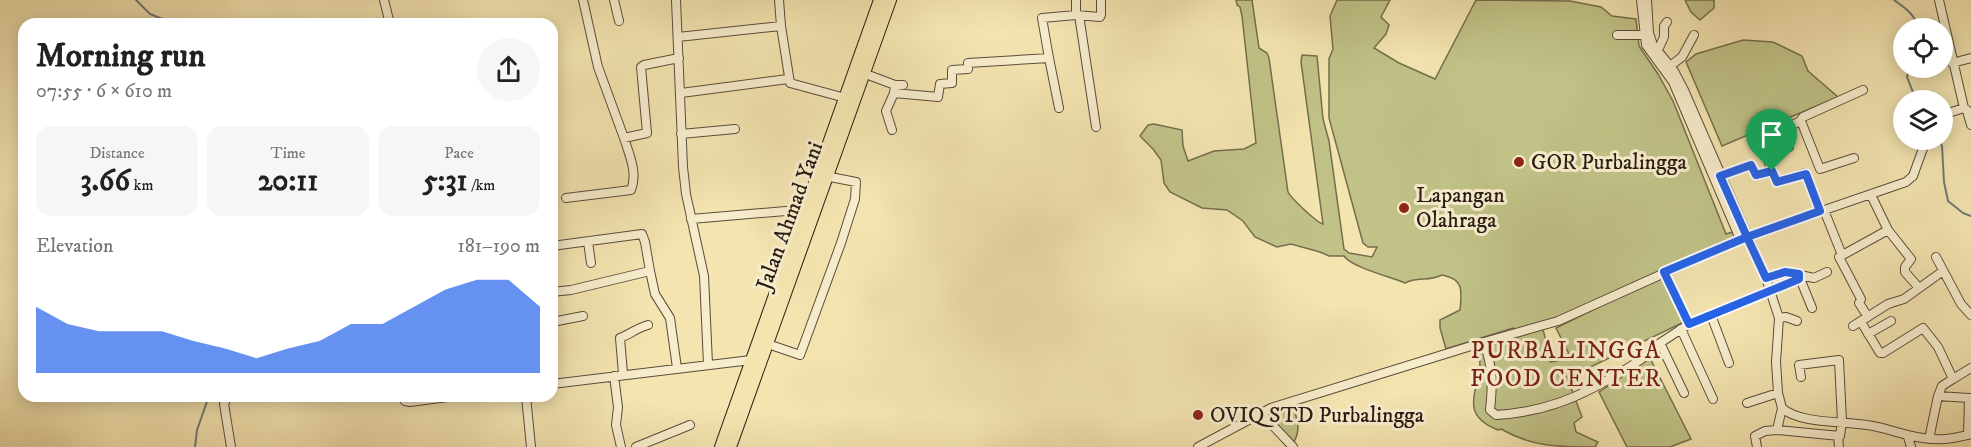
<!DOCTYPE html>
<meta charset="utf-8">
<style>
body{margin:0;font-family:"IM FELL DW Pica",serif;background:#f6f6f6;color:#202124;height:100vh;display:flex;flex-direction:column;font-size:22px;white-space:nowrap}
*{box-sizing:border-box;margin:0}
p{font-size:20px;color:#757577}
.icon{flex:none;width:33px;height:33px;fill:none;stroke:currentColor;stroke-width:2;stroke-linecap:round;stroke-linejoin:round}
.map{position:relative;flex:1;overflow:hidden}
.side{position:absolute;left:18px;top:18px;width:540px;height:384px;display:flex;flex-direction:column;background:#fff;border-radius:18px;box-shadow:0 3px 15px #0003}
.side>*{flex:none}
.tools{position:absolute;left:1893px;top:18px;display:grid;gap:12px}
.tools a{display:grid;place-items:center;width:60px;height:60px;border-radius:50%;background:#fff;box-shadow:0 3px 15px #0003;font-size:30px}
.pin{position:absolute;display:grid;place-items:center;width:51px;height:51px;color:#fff;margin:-62px -26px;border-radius:50% 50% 50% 0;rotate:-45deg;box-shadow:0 0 6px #0007}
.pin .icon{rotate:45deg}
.round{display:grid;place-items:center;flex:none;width:63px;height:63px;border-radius:32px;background:#f6f6f6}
.head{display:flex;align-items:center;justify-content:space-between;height:102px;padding:0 18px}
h1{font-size:33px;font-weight:700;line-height:45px}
.stats{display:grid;grid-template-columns:repeat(3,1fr);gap:9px;height:102px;padding:6px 18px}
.stats div{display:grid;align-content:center;border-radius:15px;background:#f6f6f6;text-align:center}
.stats b{font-size:30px;font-weight:700}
.stats small{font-size:16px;font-weight:400}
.stats p{font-size:16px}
.chart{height:168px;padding:12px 18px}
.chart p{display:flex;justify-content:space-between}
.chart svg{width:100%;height:108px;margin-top:6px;fill:#2563eb;opacity:.7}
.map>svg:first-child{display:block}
</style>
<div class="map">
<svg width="1971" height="447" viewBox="0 0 1971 447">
<rect width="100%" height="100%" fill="#f3e4b0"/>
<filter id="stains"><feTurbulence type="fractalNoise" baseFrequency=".00333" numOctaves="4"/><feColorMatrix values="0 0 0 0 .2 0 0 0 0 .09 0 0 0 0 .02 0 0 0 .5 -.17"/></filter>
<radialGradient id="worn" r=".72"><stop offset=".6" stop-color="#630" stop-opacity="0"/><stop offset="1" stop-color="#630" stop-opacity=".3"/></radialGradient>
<!-- green -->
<path fill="#c0c287" stroke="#746e4e" stroke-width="1.5" d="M 1236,0 L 1252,0 L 1259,48 L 1267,53 L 1269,58 L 1288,192 C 1291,198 1316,222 1323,224 L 1301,62 L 1302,55 L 1317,56 L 1323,119 L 1329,141 L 1344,249 L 1349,253 L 1372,257 L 1377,247 L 1368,247 L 1363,243 L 1329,118 L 1329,59 L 1333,49 L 1330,16 L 1337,0 L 1390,0 L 1381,17 L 1389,25 L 1386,34 L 1374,48 L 1399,63 L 1435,79 L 1476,0 L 1570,1 L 1601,7 L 1612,16 L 1636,19 L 1639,46 L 1658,74 L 1673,101 L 1726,234 L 1736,231 L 1739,237 L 1566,316 L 1518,330 L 1513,328 L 1446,349 L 1440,328 L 1440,320 L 1460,310 C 1462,291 1464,279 1442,275 C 1429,282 1417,276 1405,283 C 1391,277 1351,267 1344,256 L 1329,256 L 1320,252 L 1291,244 L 1277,247 L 1255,237 L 1243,221 L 1227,210 L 1202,208 L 1170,192 L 1164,183 L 1161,160 L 1153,149 L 1140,136 L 1148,125 L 1154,124 L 1182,130 L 1183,146 L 1188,161 L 1214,151 L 1244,149 L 1256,143 L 1242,16 L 1240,7 L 1237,5 Z
M 1685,0 L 1714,0 L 1714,8 L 1700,20 L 1691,12 Z
M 1743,40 L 1773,42 L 1802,56 L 1808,71 L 1838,97 L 1722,146 L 1686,62 L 1696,54 Z
M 1661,276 L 1684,322 L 1578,373 L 1576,368 L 1567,377 L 1582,417 L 1574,423 L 1576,432 L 1598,442 L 1595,447 C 1559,447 1532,447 1501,429 L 1498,430 C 1468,418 1471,404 1479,375 C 1481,367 1479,359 1480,351 L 1490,350 L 1487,347 L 1542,329 L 1544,333 L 1550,362 L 1557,361 L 1562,355 L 1569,354 L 1556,328 Z
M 1650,358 L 1691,439 L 1670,447 L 1627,447 L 1599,392 Z
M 1287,411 L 1295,413 C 1300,424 1299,441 1288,447 L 1269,427 L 1269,414 Z"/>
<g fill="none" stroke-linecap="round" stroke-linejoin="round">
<!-- stream -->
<path stroke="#717b76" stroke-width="2" d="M 136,0 L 150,14 L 175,24
M 1894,0 C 1904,7 1916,15 1918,28
M 1909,68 L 1907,77 L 1916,100
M 1939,140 L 1942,146 L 1944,182 L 1948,201 L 1963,213 L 1971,216
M 195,447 L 197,430 L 209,396"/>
<!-- minor casing -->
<g stroke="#5b4c3b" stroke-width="10">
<path id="minor" d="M 384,0 L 390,24
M 583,0 L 598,67 L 624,138 L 647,133 L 641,67 L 644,65 L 679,58
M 614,0 L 619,21
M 676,0 L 683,167 L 686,194 L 704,276 L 708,364
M 779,0 L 781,26 L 790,83 L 849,99
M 1076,0 L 1076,15
M 1641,0 L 1646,45 L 1673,82 L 1740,239 L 1743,240
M 1647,0 L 1649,33 L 1653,45 L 1674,71 L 1684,90 L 1766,278 L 1779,318 L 1776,362 L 1778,393 L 1782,408 C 1800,424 1843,421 1867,425 C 1890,428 1910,439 1934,439 C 1946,440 1960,437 1971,434
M 1939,0 L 1964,108 L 1971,113
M 1079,15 L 1096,127
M 1617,35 L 1643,35
M 678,37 L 781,26
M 1657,52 L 1664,37 L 1664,26 L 1667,22
M 1049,58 L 1059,108
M 1952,63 L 1971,58
M 1670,66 L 1682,57 L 1694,35
M 863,73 L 895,85 L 903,85
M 895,85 L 894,93 L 938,97 L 940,84 L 952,83 L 952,70 L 968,69 L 968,63 L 1049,58 L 1042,18 L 1076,15 L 1100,17 L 1101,15 L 1101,0
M 681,93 L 788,79
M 1967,111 L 1971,125
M 1942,115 L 1964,108
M 1800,121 L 1803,117 L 1863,90
M 892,130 L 886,111 L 894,93
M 681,134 L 735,129
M 1720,176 L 1751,165 L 1756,175 L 1772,171
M 1871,195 L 1888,230 L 1911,259 L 1905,267 L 1905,272 L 1919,288
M 566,198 L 631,190 C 638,173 629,154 624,138
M 1824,210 L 1842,255
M 1820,211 L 1805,173 L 1778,182 L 1776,181 L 1767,158 L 1789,147 L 1783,129 L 1801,121 L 1820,169 L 1854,158
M 691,219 L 786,211 L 806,214
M 588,242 L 591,263
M 552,246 L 642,234 L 645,242 L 650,271 L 571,290 L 552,292
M 1936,257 L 1961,304 L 1971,315
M 650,271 L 655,294 L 670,318 L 677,368
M 1664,272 L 1689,324 L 1799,279
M 1799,276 L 1812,308
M 1766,278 L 1786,272 L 1814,278 L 1827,272
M 1711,315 L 1729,363
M 1868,317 L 1859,303 L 1861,299 L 1839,257 L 1888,230
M 1779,318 L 1786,317 L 1797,321
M 552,322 L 583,316
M 1861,322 L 1880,353 L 1883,353 L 1923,328 L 1938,347 L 1953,379 L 1971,368
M 1853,326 L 1888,304 L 1904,299 L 1943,271
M 1681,329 L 1713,399
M 1868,334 L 1891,321
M 1484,342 C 1493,369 1493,382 1490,410 L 1496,415 C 1544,412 1578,398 1618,374 C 1633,365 1648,356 1660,343
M 765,343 L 800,355 L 841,243 L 855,199 L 856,182 L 825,176
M 623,374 L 620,338 C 630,334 637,328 648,325
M 614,376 L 618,407 L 616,425 L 621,447
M 552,384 L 751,360
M 1684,393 L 1660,343 L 1689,324
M 401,396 L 405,401 L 410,402 L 455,396
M 526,396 L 531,447
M 1938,396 L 1942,386 L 1953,379
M 1747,403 L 1778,393
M 1261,413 L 1293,447
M 1777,430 L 1782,408
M 1968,435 L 1969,398 L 1971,398
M 1838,436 L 1839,447
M 1908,437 L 1911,447
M 1929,439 L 1938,396 L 1969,398
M 231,447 L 224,404 L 227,398 L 233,396
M 636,447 L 690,425
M 1198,447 L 1271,408 L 1484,342 L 1558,321 L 1740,239 L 1906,182 L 1913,176 L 1926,140
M 1757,447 L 1755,436 L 1765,431 L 1777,430 L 1840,436 L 1842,421 L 1839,360 L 1799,365 L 1801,377"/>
</g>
<!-- primary casing -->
<g stroke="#281a14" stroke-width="14">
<path id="primary" d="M 721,447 L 880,0
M 730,447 L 890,0"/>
</g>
<!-- minor -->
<use href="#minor" stroke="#f7edcc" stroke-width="8"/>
<!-- primary -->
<use href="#primary" stroke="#f3e4b0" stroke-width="12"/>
</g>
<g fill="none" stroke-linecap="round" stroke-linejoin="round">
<!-- route casing -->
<g stroke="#fff" stroke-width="12">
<path id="route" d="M 1772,171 L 1756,175 L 1751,165 L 1720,176 L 1747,237 L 1664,272 L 1689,324 L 1799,279 L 1799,274 L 1785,272 L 1766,278 L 1747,237 L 1820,211 L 1806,174 L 1777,182 L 1772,171"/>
</g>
<!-- route -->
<use href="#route" stroke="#2563eb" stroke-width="8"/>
</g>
<!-- markers -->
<g fill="#8f2418" stroke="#f7edcc" stroke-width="2">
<circle cx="1519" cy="162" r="6"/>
<circle cx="1404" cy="208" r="6"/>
<circle cx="1198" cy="415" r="6"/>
</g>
<g text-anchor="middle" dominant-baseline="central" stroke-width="6" stroke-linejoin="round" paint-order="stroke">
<!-- poi labels -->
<g font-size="22" fill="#281a14" stroke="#f7edcc" text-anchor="start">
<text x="1531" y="162">GOR Purbalingga</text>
<text x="1416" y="195">Lapangan<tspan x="1416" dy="25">Olahraga</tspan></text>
<text x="1210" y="415">OVIQ STD Purbalingga</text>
</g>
<!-- street labels -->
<g font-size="22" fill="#281a14" stroke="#f7edcc">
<text transform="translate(790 216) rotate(-70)">Jalan Ahmad Yani</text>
</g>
<!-- neighbourhood labels -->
<g font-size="24" letter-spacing="1.5" fill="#7a1f14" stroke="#f7edcc">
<text x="1566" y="351">PURBALINGGA<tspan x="1566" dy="28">FOOD CENTER</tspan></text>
</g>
</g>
<rect width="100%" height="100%" filter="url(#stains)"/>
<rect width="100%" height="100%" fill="url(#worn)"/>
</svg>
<div class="tools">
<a><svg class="icon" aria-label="locate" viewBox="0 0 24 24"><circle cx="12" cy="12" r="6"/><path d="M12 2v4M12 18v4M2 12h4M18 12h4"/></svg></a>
<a><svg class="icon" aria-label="layers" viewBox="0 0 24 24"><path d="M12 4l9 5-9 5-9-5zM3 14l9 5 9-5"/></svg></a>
</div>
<div class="pin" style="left:1772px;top:171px;background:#1e9e55"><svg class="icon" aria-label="arrive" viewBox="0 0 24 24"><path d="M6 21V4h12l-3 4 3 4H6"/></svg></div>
<section class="side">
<div class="head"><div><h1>Morning run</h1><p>07:55 · 6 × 610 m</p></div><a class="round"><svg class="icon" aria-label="share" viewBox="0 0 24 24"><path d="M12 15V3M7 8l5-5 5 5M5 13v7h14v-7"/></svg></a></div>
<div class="stats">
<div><p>Distance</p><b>3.66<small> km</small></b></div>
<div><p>Time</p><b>20:11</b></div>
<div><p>Pace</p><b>5:31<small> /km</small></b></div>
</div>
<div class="chart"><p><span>Elevation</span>181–190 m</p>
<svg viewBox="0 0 160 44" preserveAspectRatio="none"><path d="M0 44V17L10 24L20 27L30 27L40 27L50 31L60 34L70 38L80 34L90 31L100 24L110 24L120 17L130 10L140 6L150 6L160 17V44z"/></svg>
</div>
</section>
</div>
